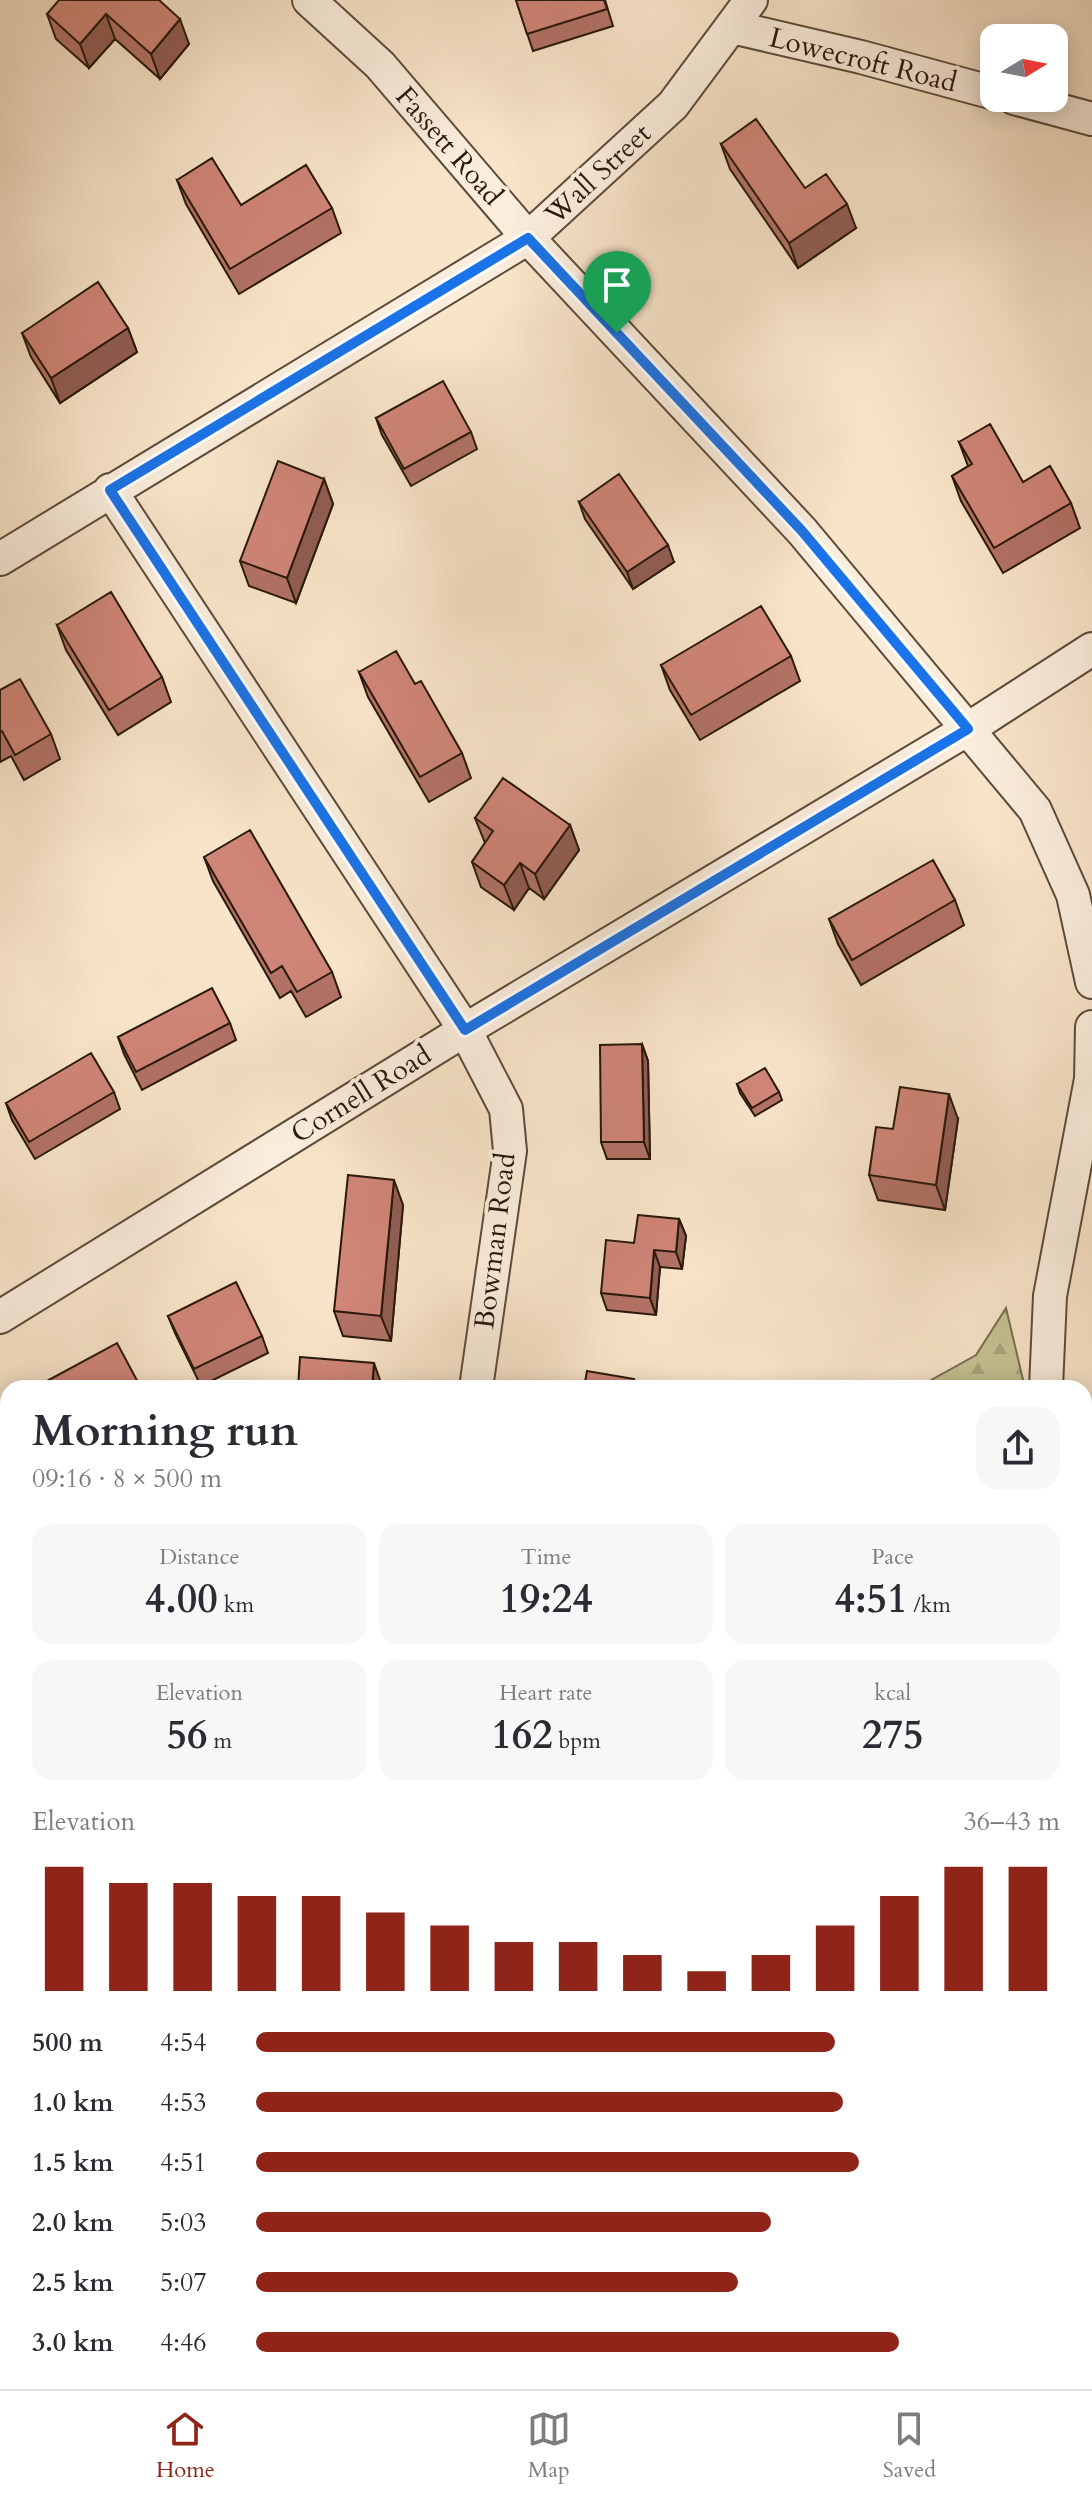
<!DOCTYPE html>
<meta charset="utf-8">
<style>
body{margin:0;font-family:Cardo,serif;background:#f7f7f7;color:#2b2b33;height:100vh;display:flex;flex-direction:column;font-size:30px;white-space:nowrap}
*{box-sizing:border-box;margin:0}
p{font-size:26px;color:#7c7c81}
.icon{flex:none;width:44px;height:44px;fill:none;stroke:currentColor;stroke-width:2;stroke-linecap:round;stroke-linejoin:round}
.map{position:relative;flex:1;overflow:hidden}
.side{position:absolute;left:0px;top:1380px;width:1092px;height:1010px;display:flex;flex-direction:column;background:#fff;border-radius:24px 24px 0 0;box-shadow:0 4px 20px #0003}
.side>*{flex:none}
.needle{width:52px;rotate:80deg}
.tools{position:absolute;left:980px;top:24px;display:grid;gap:16px}
.tools a{display:grid;place-items:center;width:88px;height:88px;border-radius:16px;background:#fff;box-shadow:0 4px 20px #0003;font-size:40px}
.pin{position:absolute;display:grid;place-items:center;width:68px;height:68px;color:#fff;margin:-82px -34px;border-radius:50% 50% 50% 0;rotate:-45deg;box-shadow:0 0 8px #0007}
.pin .icon{rotate:45deg}
.round{display:grid;place-items:center;flex:none;width:84px;height:84px;border-radius:24px;background:#f7f7f7}
.head{display:flex;align-items:center;justify-content:space-between;height:136px;padding:0 32px}
h1{font-size:44px;font-weight:700;line-height:60px}
.stats{display:grid;grid-template-columns:repeat(3,1fr);gap:12px;height:136px;padding:8px 32px}
.stats div{display:grid;align-content:center;border-radius:20px;background:#f7f7f7;text-align:center}
.stats b{font-size:40px;font-weight:700}
.stats small{font-size:22px;font-weight:400}
.stats p{font-size:22px}
.chart{height:224px;padding:16px 32px}
.chart p{display:flex;justify-content:space-between}
.chart svg{width:100%;height:144px;margin-top:8px;stroke:#8f2418;stroke-width:6}
ul{padding:0 32px;list-style:none;font-size:26px}
li{display:grid;grid-template-columns:128px 96px 1fr;align-items:center;height:60px}
li i{height:20px;border-radius:10px;background:#8f2418}
.tab-bar{display:flex;justify-content:space-around;align-items:center;height:112px;border-top:2px solid #e1e1e2;background:#fff;font-size:22px;color:#7c7c81}
.tab-bar a{display:grid;justify-items:center;gap:4px}
.tab-bar .on{color:#8f2418}
.map>svg:first-child{display:block}
</style>
<div class="map">
<svg width="1092" height="2389" viewBox="0 0 1092 2389">
<defs>
<pattern id="forest-firs" width="22" height="20" patternUnits="userSpaceOnUse" patternTransform="scale(2)"><rect width="22" height="20" fill="#c5c191"/><path d="M5 1l3.5 6h-7zM16 11l3.5 6h-7z" fill="#a9a57c"/></pattern>
</defs>
<rect width="100%" height="100%" fill="#f8e4c9"/>
<filter id="stains"><feTurbulence type="fractalNoise" baseFrequency=".0025" numOctaves="4"/><feColorMatrix values="0 0 0 0 .2 0 0 0 0 .09 0 0 0 0 .02 0 0 0 .5 -.17"/></filter>
<radialGradient id="worn" r=".72"><stop offset=".6" stop-color="#630" stop-opacity="0"/><stop offset="1" stop-color="#630" stop-opacity=".3"/></radialGradient>
<!-- forest -->
<path fill="url(#forest-firs)" stroke="#766c4e" stroke-width="2" d="M 1006,1308 L 1025,1388 L 917,1388 L 976,1355 Z
M 1084,1566 L 1092,1580 L 1092,1978 L 1090,1974 L 1084,1972 Z"/>
<g fill="none" stroke-linecap="round" stroke-linejoin="round">
<!-- minor casing -->
<g stroke="#5c4b3a" stroke-width="36">
<path id="minor" d="M 309,0 L 380,65 L 528,238 L 802,531 L 1035,810 L 1073,895 L 1092,982
M 732,27 L 861,57 L 994,93
M 1014,98 L 1092,119
M 110,490 L 465,1030 L 506,1109 L 510,1151 L 476,1388
M 0,559 L 528,238 L 673,105 L 751,0
M 0,1317 L 465,1030 L 968,729 L 1092,649
M 1046,1388 L 1050,1296 L 1091,1079 L 1092,1027
M 1084,1541 L 1092,1556
M 0,2128 L 8,2123
M 0,2191 L 8,2203
M 1084,2280 L 1092,2277
M 122,2382 L 127,2389
M 706,2382 L 708,2389
M 820,2389 L 840,2382"/>
</g>
<!-- minor -->
<use href="#minor" stroke="#faeddc" stroke-width="32"/>
</g>
<!-- wall -->
<path fill="#b27266" stroke="#28180b" stroke-width="2" d="M 159,0 L 189,44 L 160,79 L 115,39 L 89,68 L 56,39 L 47,14 Z
M 516,0 L 605,0 L 613,26 L 533,51 Z
M 721,144 L 805,188 L 856,228 L 798,268 L 730,169 Z
M 177,180 L 241,205 L 332,208 L 341,233 L 239,294 L 186,204 Z
M 128,328 L 137,352 L 60,403 L 31,357 L 22,333 Z
M 376,418 L 471,432 L 477,449 L 411,486 L 382,435 Z
M 959,442 L 1023,482 L 1071,503 L 1080,528 L 1003,573 L 961,501 L 952,476 L 968,466 Z
M 324,479 L 333,504 L 296,603 L 249,586 L 240,561 Z
M 579,502 L 674,562 L 633,589 L 585,519 Z
M 57,625 L 162,677 L 171,702 L 118,735 L 66,650 Z
M 791,656 L 800,681 L 700,740 L 670,690 L 661,665 Z
M 359,672 L 462,753 L 471,778 L 429,802 L 368,697 Z
M 0,690 L 51,734 L 60,759 L 24,780 L 11,756 L 0,762 Z
M 475,818 L 570,825 L 579,850 L 544,899 L 529,888 L 514,910 L 481,887 L 472,862 L 485,843 Z
M 204,857 L 332,972 L 341,997 L 306,1017 L 291,991 L 280,998 L 213,881 Z
M 955,900 L 964,925 L 861,985 L 838,944 L 829,919 Z
M 230,1023 L 236,1040 L 142,1090 L 124,1054 L 118,1037 Z
M 642,1044 L 648,1061 L 650,1159 L 607,1159 L 601,1142 Z
M 737,1084 L 779,1092 L 782,1100 L 755,1116 L 740,1093 Z
M 114,1092 L 120,1109 L 35,1159 L 12,1120 L 6,1103 Z
M 958,1119 L 945,1210 L 878,1200 L 869,1175 Z
M 403,1205 L 391,1341 L 343,1336 L 334,1311 Z
M 679,1219 L 686,1236 L 682,1269 L 660,1267 L 656,1315 L 607,1310 L 601,1293 L 634,1243 Z
M 168,1316 L 262,1336 L 268,1353 L 201,1386 L 175,1333 Z
M 0,1484 L 8,1500 L 8,1545 L 0,1549 Z
M 8,1908 L 8,1978 L 0,1963 L 0,1912 Z
M 0,2292 L 8,2307 L 8,2382 L 11,2382 L 0,2388 Z"/>
<!-- shaded-wall -->
<path fill="#915d53" stroke="#28180b" stroke-width="2" d="M 106,14 L 115,39 L 89,68 L 80,44 Z
M 180,19 L 189,44 L 160,79 L 151,54 Z
M 847,204 L 856,228 L 798,268 L 789,243 Z
M 128,328 L 137,352 L 60,403 L 51,378 Z
M 324,479 L 333,504 L 296,603 L 287,578 Z
M 668,545 L 674,562 L 633,589 L 627,572 Z
M 570,825 L 579,850 L 544,899 L 535,874 Z
M 520,863 L 529,888 L 514,910 L 504,885 Z
M 642,1044 L 648,1061 L 650,1159 L 644,1142 Z
M 949,1094 L 958,1119 L 945,1210 L 936,1185 Z
M 394,1180 L 403,1205 L 391,1341 L 381,1316 Z
M 679,1219 L 686,1236 L 682,1269 L 676,1252 Z
M 654,1250 L 660,1267 L 656,1315 L 650,1298 Z
M 374,1363 L 380,1380 L 380,1388 L 372,1388 Z"/>
<!-- building -->
<path fill="#cf8577" stroke="#28180b" stroke-width="2" d="M 59,0 L 159,0 L 180,19 L 151,54 L 106,14 L 80,44 L 47,14 Z
M 516,0 L 604,0 L 607,9 L 527,34 Z
M 756,119 L 805,188 L 826,174 L 847,204 L 789,243 L 721,144 Z
M 212,158 L 241,205 L 306,165 L 332,208 L 230,269 L 177,180 Z
M 98,282 L 128,328 L 51,378 L 22,333 Z
M 443,381 L 471,432 L 404,469 L 376,418 Z
M 990,424 L 1023,482 L 1050,466 L 1071,503 L 994,548 L 952,476 L 972,464 L 959,442 Z
M 278,461 L 324,479 L 287,578 L 240,561 Z
M 619,474 L 668,545 L 627,572 L 579,502 Z
M 111,592 L 162,677 L 109,710 L 57,625 Z
M 761,606 L 791,656 L 691,715 L 661,665 Z
M 396,651 L 415,684 L 421,681 L 462,753 L 420,777 L 359,672 Z
M 20,679 L 51,734 L 15,755 L 2,731 L 0,732 L 0,690 Z
M 503,778 L 570,825 L 535,874 L 520,863 L 504,885 L 472,862 L 493,831 L 475,818 Z
M 250,830 L 332,972 L 297,992 L 282,966 L 271,973 L 204,857 Z
M 933,860 L 955,900 L 852,960 L 829,919 Z
M 212,988 L 230,1023 L 136,1072 L 118,1037 Z
M 642,1044 L 644,1142 L 601,1142 L 600,1045 Z
M 91,1053 L 114,1092 L 29,1142 L 6,1103 Z
M 765,1068 L 779,1092 L 752,1108 L 737,1084 Z
M 900,1087 L 949,1094 L 936,1185 L 869,1175 L 876,1127 L 893,1129 Z
M 348,1175 L 394,1180 L 381,1316 L 334,1311 Z
M 638,1215 L 679,1219 L 676,1252 L 654,1250 L 650,1298 L 601,1293 L 606,1240 L 634,1243 Z
M 236,1282 L 262,1336 L 194,1369 L 168,1316 Z
M 117,1343 L 141,1388 L 34,1388 Z
M 300,1357 L 374,1363 L 372,1388 L 298,1388 Z
M 587,1371 L 634,1379 L 632,1388 L 584,1388 Z
M 0,1484 L 8,1500 L 8,1515 L 0,1519 Z
M 8,1908 L 8,1973 L 0,1958 L 0,1912 Z
M 0,2292 L 8,2307 L 8,2354 L 0,2358 Z
M 1092,2357 L 1092,2389 L 1037,2389 L 1034,2382 L 1084,2382 L 1084,2361 Z"/>
<g fill="none" stroke-linecap="round" stroke-linejoin="round">
<!-- route casing -->
<g stroke="#fff" stroke-width="16">
<path id="route" d="M 528,238 L 802,531 L 968,729 L 465,1030 L 110,490 Z"/>
</g>
<!-- route -->
<use href="#route" stroke="#1a73e8" stroke-width="10"/>
</g>
<g text-anchor="middle" dominant-baseline="central" stroke-width="8" stroke-linejoin="round" paint-order="stroke">
<!-- street labels -->
<g font-size="28" fill="#28180b" stroke="#faeddc">
<text transform="translate(863 60) rotate(14)">Lowecroft Road</text>
<text transform="translate(449 146) rotate(49)">Fassett Road</text>
<text transform="translate(598 174) rotate(-43)">Wall Street</text>
<text transform="translate(361 1094) rotate(-32)">Cornell Road</text>
<text transform="translate(495 1241) rotate(-83)">Bowman Road</text>
</g>
</g>
<rect width="100%" height="100%" filter="url(#stains)"/>
<rect width="100%" height="100%" fill="url(#worn)"/>
</svg>
<div class="tools">
<a><svg class="needle" viewBox="-14 -14 28 28"><path d="M0-13l5 13h-10z" fill="#e53935"/><path d="M0 13l5-13h-10z" fill="#7c7c81"/></svg></a>
</div>
<div class="pin" style="left:617px;top:333px;background:#1e9e55"><svg class="icon" aria-label="arrive" viewBox="0 0 24 24"><path d="M6 21V4h12l-3 4 3 4H6"/></svg></div>
<section class="side">
<div class="head"><div><h1>Morning run</h1><p>09:16 · 8 × 500 m</p></div><a class="round"><svg class="icon" aria-label="share" viewBox="0 0 24 24"><path d="M12 15V3M7 8l5-5 5 5M5 13v7h14v-7"/></svg></a></div>
<div class="stats">
<div><p>Distance</p><b>4.00<small> km</small></b></div>
<div><p>Time</p><b>19:24</b></div>
<div><p>Pace</p><b>4:51<small> /km</small></b></div>
</div>
<div class="stats">
<div><p>Elevation</p><b>56<small> m</small></b></div>
<div><p>Heart rate</p><b>162<small> bpm</small></b></div>
<div><p>kcal</p><b>275</b></div>
</div>
<div class="chart"><p><span>Elevation</span>36–43 m</p>
<svg viewBox="0 0 160 44" preserveAspectRatio="none"><path d="M5 44V6M15 44V11M25 44V11M35 44V15M45 44V15M55 44V20M65 44V24M75 44V29M85 44V29M95 44V33M105 44V38M115 44V33M125 44V24M135 44V15M145 44V6M155 44V6"/></svg>
</div>
<ul>
<li><b>500 m</b>4:54<i style="width:72%"></i></li>
<li><b>1.0 km</b>4:53<i style="width:73%"></i></li>
<li><b>1.5 km</b>4:51<i style="width:75%"></i></li>
<li><b>2.0 km</b>5:03<i style="width:64%"></i></li>
<li><b>2.5 km</b>5:07<i style="width:60%"></i></li>
<li><b>3.0 km</b>4:46<i style="width:80%"></i></li>
</ul>
</section>
</div>
<nav class="tab-bar">
<a class="on"><svg class="icon" aria-label="home" viewBox="0 0 24 24"><path d="M3 11l9-7 9 7M6 9v11h12V9"/></svg>Home</a>
<a><svg class="icon" aria-label="map" viewBox="0 0 24 24"><path d="M3 6l6-2 6 2 6-2v14l-6 2-6-2-6 2zM9 4v14M15 6v14"/></svg>Map</a>
<a><svg class="icon" aria-label="saved" viewBox="0 0 24 24"><path d="M7 4h10v16l-5-4-5 4z"/></svg>Saved</a>
</nav>
